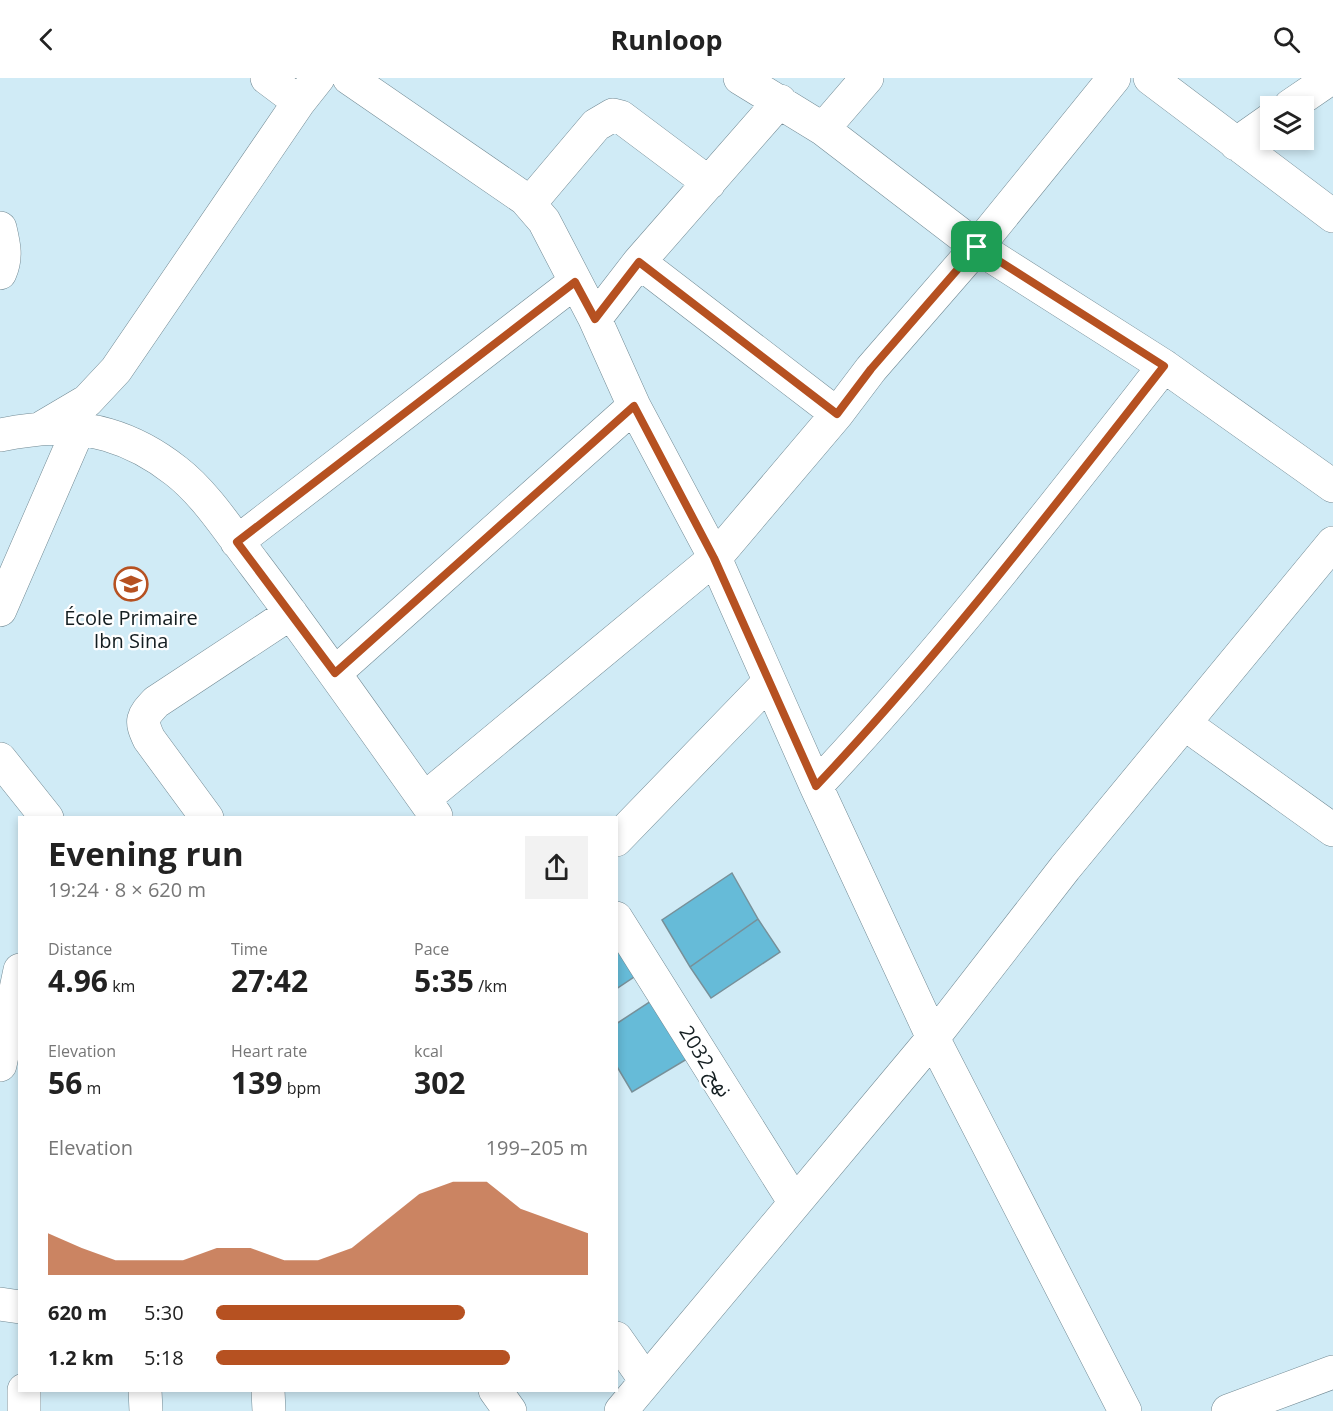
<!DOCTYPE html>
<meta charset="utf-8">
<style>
body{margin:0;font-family:"Open Sans","Noto Sans Arabic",sans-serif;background:#f2f2f2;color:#222;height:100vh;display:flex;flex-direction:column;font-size:22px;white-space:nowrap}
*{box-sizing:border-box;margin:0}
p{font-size:20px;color:#767676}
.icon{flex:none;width:33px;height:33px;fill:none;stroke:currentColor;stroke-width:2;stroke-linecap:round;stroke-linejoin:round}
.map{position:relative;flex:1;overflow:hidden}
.drawer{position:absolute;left:18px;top:738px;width:600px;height:576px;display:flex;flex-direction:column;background:#fff;border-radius:0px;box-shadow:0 3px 9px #0003}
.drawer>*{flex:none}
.buttons{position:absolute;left:1260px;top:18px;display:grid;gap:12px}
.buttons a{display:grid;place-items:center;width:54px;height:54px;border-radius:0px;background:#fff;box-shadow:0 3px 9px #0003;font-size:30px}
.pin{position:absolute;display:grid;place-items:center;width:51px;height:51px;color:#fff;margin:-26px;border-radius:12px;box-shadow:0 3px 9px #0006}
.round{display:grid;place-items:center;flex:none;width:63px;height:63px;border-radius:0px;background:#f2f2f2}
.summary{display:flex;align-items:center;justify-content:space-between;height:102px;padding:0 30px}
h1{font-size:33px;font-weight:700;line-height:45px}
.figures{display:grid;grid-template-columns:repeat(3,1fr);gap:9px;height:102px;padding:6px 30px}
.figures div{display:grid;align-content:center}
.figures b{font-size:30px;font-weight:700}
.figures small{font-size:16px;font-weight:400}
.figures p{font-size:16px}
.chart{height:168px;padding:12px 30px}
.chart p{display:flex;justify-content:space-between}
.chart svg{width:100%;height:108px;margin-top:6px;fill:#b65121;opacity:.7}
ul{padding:0 30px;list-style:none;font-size:20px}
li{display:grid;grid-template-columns:96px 72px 1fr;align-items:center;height:45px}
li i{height:15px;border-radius:8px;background:#b65121}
header{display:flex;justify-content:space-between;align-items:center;height:78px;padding:0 30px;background:#fff;font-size:27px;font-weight:700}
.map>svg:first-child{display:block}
</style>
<header><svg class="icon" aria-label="back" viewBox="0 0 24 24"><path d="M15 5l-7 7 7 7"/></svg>Runloop<svg class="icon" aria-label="search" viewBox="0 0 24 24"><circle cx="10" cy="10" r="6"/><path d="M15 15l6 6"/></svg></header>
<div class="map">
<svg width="1333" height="1333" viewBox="0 0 1333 1333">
<rect width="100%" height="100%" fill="#d0ebf6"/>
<!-- building -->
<path fill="#66bbd8" stroke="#779099" stroke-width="1.5" d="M 732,795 L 758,841 L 690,889 L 662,842 Z
M 758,841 L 780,874 L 711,920 L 690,889 Z
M 616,853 L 643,893 L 616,911 Z
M 654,921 L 692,978 L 632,1014 L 616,987 L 616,946 Z"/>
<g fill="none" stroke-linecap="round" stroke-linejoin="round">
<!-- minor casing -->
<g stroke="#728a94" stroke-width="34">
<path id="minor" d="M 267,0 L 299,24
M 349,0 L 525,121 L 544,143 L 595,241 L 634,328 L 715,480 L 816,708 L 933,960 L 1125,1333
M 740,0 L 823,51 L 977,169 L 1164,288 L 1333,408
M 1150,0 L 1333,138
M 1290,28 L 1331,0
M 823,51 L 867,0
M 1236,66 L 1270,42
M 530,125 L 596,47 L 613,37 L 621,39 L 709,105
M 0,150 C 4,167 7,179 0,195
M 639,184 L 837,336
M 595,241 L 639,184 L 780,23
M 43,349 L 87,323 L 116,292 L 299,24 L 318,0
M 0,357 C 36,350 72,346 108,357 C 132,364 157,378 176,393 C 207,417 231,456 255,487 C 317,569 376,654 436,738
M 237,464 L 575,204
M 0,532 L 79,350
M 335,595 L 634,328
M 1185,646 L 1333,752
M 0,681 L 47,740
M 816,708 C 941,575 1052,431 1164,288
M 424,721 L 715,480 L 837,336 L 871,291 L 977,169 L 1114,0
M 207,740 L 149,661 C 140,642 142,639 156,624 L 291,535
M 616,762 L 769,604
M 616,840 L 795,1125
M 0,987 L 20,892
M 0,1226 L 20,1229
M 616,1260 L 646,1303
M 24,1312 L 24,1333
M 145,1312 L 146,1333
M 268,1312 L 269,1333
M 495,1312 L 510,1333
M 621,1333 L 933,960 L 1065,790 L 1333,465
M 1228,1333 L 1333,1294"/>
</g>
<!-- minor -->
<use href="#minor" stroke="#fff" stroke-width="33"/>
</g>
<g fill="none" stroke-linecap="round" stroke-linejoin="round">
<!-- route casing -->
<g stroke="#fff" stroke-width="12">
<path id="route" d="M 977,169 L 1164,288 C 1052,431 941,576 816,708 L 714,480 L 634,328 L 335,595 L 237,464 L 575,204 L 595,241 L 639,184 L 837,336 L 871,291 Z"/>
</g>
<!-- route -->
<use href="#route" stroke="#b65121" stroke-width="8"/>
</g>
<!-- icons -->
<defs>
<g id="school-ring" transform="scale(1.725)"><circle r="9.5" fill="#fff" stroke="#b65121" stroke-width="1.5"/><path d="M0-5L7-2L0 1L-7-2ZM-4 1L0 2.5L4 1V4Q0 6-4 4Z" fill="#b65121"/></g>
</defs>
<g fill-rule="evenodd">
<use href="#school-ring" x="131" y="506"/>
</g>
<g text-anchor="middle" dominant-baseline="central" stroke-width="4.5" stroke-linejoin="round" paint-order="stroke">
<!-- poi labels -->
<g font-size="20" fill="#141e21" stroke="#fff">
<text x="131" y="539">École Primaire<tspan x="131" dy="23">Ibn Sina</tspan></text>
</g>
<!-- street labels -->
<g font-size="20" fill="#141e21" stroke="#fff">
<text transform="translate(706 983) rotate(58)">نهج 2032</text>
</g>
</g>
</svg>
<div class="buttons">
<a><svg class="icon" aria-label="layers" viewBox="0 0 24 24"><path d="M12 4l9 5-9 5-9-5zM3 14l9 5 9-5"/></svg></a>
</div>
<div class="pin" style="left:977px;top:169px;background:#1e9e55"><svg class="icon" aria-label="arrive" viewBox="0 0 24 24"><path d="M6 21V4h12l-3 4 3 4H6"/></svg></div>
<section class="drawer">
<div class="summary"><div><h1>Evening run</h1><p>19:24 · 8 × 620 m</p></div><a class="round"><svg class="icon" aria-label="share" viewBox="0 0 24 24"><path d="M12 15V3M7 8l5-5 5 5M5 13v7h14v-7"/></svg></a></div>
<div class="figures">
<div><p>Distance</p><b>4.96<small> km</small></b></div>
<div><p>Time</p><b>27:42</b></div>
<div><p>Pace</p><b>5:35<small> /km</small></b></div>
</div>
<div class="figures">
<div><p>Elevation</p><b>56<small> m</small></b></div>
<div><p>Heart rate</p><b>139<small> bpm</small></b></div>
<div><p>kcal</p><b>302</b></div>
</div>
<div class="chart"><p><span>Elevation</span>199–205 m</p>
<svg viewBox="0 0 160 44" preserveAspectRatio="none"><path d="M0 44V27L10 33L20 38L30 38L40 38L50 33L60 33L70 38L80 38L90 33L100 22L110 11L120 6L130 6L140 17L150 22L160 27V44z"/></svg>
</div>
<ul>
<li><b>620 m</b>5:30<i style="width:67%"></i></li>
<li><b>1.2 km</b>5:18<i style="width:79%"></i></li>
</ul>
</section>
</div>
